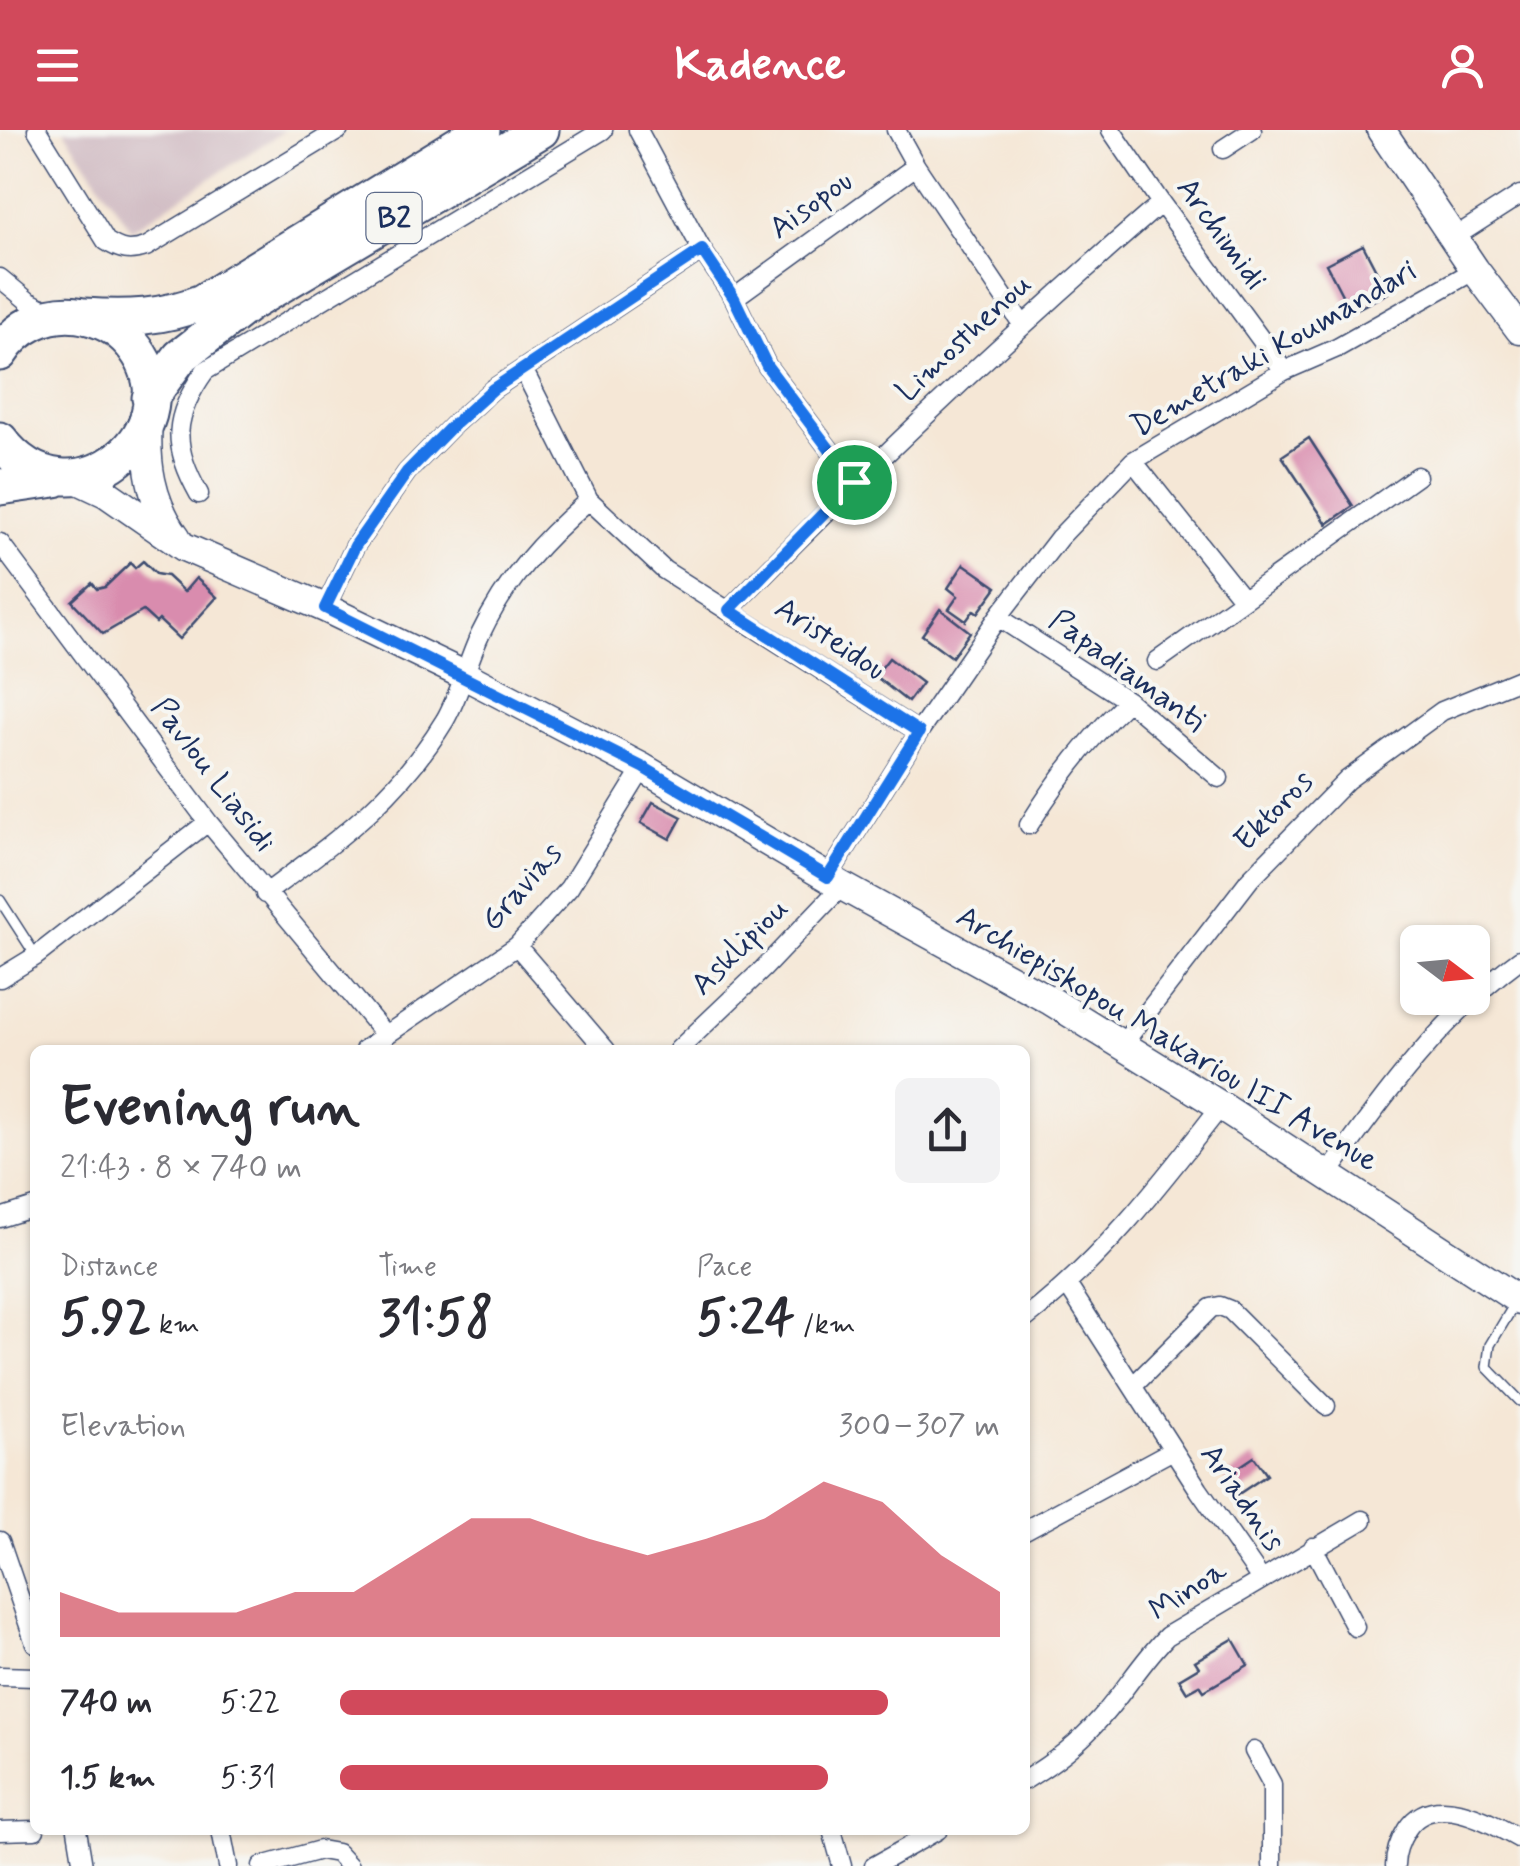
<!DOCTYPE html>
<meta charset="utf-8">
<style>
body{margin:0;font-family:Mynerve,sans-serif;background:#f2f2f3;color:#2b2b33;height:100vh;display:flex;flex-direction:column;font-size:38px;white-space:nowrap}
*{box-sizing:border-box;margin:0}
p{font-size:32px;color:#7c7c81}
.icon{flex:none;width:55px;height:55px;fill:none;stroke:currentColor;stroke-width:2;stroke-linecap:round;stroke-linejoin:round}
.map{position:relative;flex:1;overflow:hidden}
.side{position:absolute;left:30px;top:915px;width:1000px;height:790px;display:flex;flex-direction:column;background:#fff;border-radius:15px;box-shadow:0 2px 8px #0004}
.side>*{flex:none}
.needle{width:65px;rotate:106deg}
.tools{position:absolute;left:1400px;top:795px;display:grid;gap:20px}
.tools a{display:grid;place-items:center;width:90px;height:90px;border-radius:15px;background:#fff;box-shadow:0 2px 8px #0004;font-size:50px}
.pin{position:absolute;display:grid;place-items:center;width:85px;height:85px;color:#fff;margin:-42px;border:5px solid #fff;border-radius:50%;box-shadow:0 2px 10px #0007}
.round{display:grid;place-items:center;flex:none;width:105px;height:105px;border-radius:15px;background:#f2f2f3}
.head{display:flex;align-items:center;justify-content:space-between;height:170px;padding:0 30px}
h1{font-size:55px;font-weight:800;line-height:75px}
.figures{display:grid;grid-template-columns:repeat(3,1fr);gap:15px;height:170px;padding:10px 30px}
.figures div{display:grid;align-content:center}
.figures b{font-size:50px;font-weight:800}
.figures small{font-size:28px;font-weight:400}
.figures p{font-size:28px}
.chart{height:280px;padding:20px 30px}
.chart p{display:flex;justify-content:space-between}
.chart svg{width:100%;height:180px;margin-top:10px;fill:#d1495b;opacity:.7}
ul{padding:0 30px;list-style:none;font-size:32px}
li{display:grid;grid-template-columns:160px 120px 1fr;align-items:center;height:75px}
li i{height:25px;border-radius:12px;background:#d1495b}
header{display:flex;justify-content:space-between;align-items:center;height:130px;padding:0 30px;background:#d1495b;color:#fff;font-size:45px;font-weight:800}
.map>svg:first-child{display:block}
</style>
<header><svg class="icon" aria-label="menu" viewBox="0 0 24 24"><path d="M4 6h16M4 12h16M4 18h16"/></svg>Kadence<svg class="icon" aria-label="person" viewBox="0 0 24 24"><circle cx="12" cy="8" r="4"/><path d="M4 21q1-7 8-7t8 7"/></svg></header>
<div class="map">
<svg width="1520" height="1736" viewBox="0 0 1520 1736">
<rect width="100%" height="100%" fill="#f6f6f2"/>
<filter id="ink" filterUnits="userSpaceOnUse"><feTurbulence type="fractalNoise" baseFrequency=".01" numOctaves="2"/><feDisplacementMap in="SourceGraphic" scale="20" xChannelSelector="R" yChannelSelector="G"/><feConvolveMatrix kernelMatrix="1 2 1 2 8 2 1 2 1" color-interpolation-filters="sRGB"/></filter>
<filter id="wash" filterUnits="userSpaceOnUse"><feTurbulence type="fractalNoise" baseFrequency=".0048" numOctaves="4" result="noise"/><feDisplacementMap in="SourceGraphic" scale="40" xChannelSelector="R" yChannelSelector="G"/><feGaussianBlur stdDeviation="2.25" result="paint"/><feColorMatrix in="noise" values="0 0 0 0 0 0 0 0 0 0 0 0 0 0 0 0 0 1.4 0 .05"/><feComposite in="paint" operator="in"/></filter>
<g filter="url(#wash)">
<rect width="100%" height="100%" fill="#f5e7d6"/>
<!-- industrial -->
<path fill="#d2bec5" d="M 64,0 L 285,0 L 131,100 Z"/>
<g id="blocks">
<!-- building -->
<path fill="#d98cae" d="M 1363,115 L 1388,163 L 1351,182 L 1326,134 Z
M 1309,308 L 1353,376 L 1327,394 L 1282,326 Z
M 143,431 L 156,444 L 167,446 L 184,462 L 196,448 L 217,467 L 179,509 L 159,490 L 156,493 L 143,481 L 103,504 L 72,471 L 92,453 L 97,459 L 105,457 L 130,433 L 135,438 Z
M 964,434 L 997,457 L 978,483 L 974,480 L 966,491 L 949,479 L 958,466 L 948,458 Z
M 940,479 L 970,502 L 952,527 L 922,505 Z
M 889,528 L 922,553 L 908,572 L 875,546 Z
M 653,672 L 682,687 L 670,709 L 641,693 Z
M 1254,1327 L 1267,1345 L 1237,1365 L 1224,1347 Z
M 1233,1509 L 1248,1535 L 1204,1561 L 1200,1555 L 1187,1562 L 1179,1549 L 1199,1537 L 1195,1531 Z"/>
</g>
</g>
<g filter="url(#ink)">
<use href="#blocks" fill-opacity="0" stroke="#3c4b70" stroke-width="2.5"/>
<g fill="none" stroke-linecap="round" stroke-linejoin="round">
<!-- lane casing -->
<g stroke="#3c4b70" stroke-width="12">
<path id="lane" d="M 0,770 L 36,826
M 1514,1175 L 1490,1215 L 1487,1237 L 1520,1271"/>
</g>
<!-- street casing -->
<g stroke="#3c4b70" stroke-width="21">
<path id="street" d="M 37,0 L 106,111 C 121,121 130,122 146,117 L 339,0
M 638,0 L 702,120 L 734,168 L 767,236 L 854,352
M 896,0 L 916,36 L 1022,194
M 1111,0 L 1161,73 L 1284,241
M 1223,19 L 1252,0
M 1453,108 L 1520,65
M 0,148 L 28,171 L 53,184
M 734,168 L 916,36
M 524,241 L 589,370 L 664,440 L 919,602
M 1133,331 L 1242,468
M 199,364 C 171,315 173,286 205,241 L 603,0
M 0,413 L 208,692 L 386,906
M 325,478 L 355,416 L 407,342 L 452,296 L 493,259 L 702,120
M 729,480 C 867,338 1011,203 1161,73
M 998,487 L 1128,571 L 1219,648
M 1157,531 L 1417,346
M 1029,695 C 1058,648 1088,609 1128,571
M 828,747 L 919,602 L 998,487 L 1059,408 L 1133,331 L 1284,241 L 1337,218 L 1475,140
M 265,764 C 337,710 397,669 445,590 C 460,564 467,533 480,505 C 506,450 543,409 589,370
M 517,816 L 606,920
M 0,848 L 36,826 L 208,692
M 1122,915 L 1250,749 L 1347,650 L 1442,581 L 1520,549
M 364,920 L 517,816 L 569,758 L 643,638
M 678,920 L 763,839 L 842,756
M 1327,1046 C 1381,969 1444,884 1520,829
M 0,1088 L 35,1077
M 1068,1156 L 1199,1360 L 1261,1449
M 1025,1189 C 1103,1129 1161,1053 1221,976
M 1133,1256 L 1211,1178 L 1220,1176 L 1230,1180 L 1326,1276
M 1025,1400 L 1173,1320
M 0,1411 L 35,1513
M 1313,1417 L 1355,1497
M 0,1546 L 35,1547
M 1254,1621 L 1272,1654 L 1272,1736
M 1025,1650 C 1053,1633 1077,1615 1098,1591 C 1123,1564 1141,1532 1167,1506 L 1363,1390
M 77,1700 L 83,1736
M 221,1700 L 228,1736
M 832,1700 L 842,1736
M 0,1701 L 35,1700
M 262,1736 L 320,1720 L 337,1723 L 349,1736
M 874,1736 L 938,1700
M 1395,1736 C 1395,1723 1400,1710 1407,1699 C 1433,1659 1490,1692 1520,1709"/>
</g>
<!-- secondary casing -->
<g stroke="#3c4b70" stroke-width="31">
<path id="secondary" d="M 1381,0 L 1475,140 L 1520,200
M 148,288 C 145,332 150,372 177,408
M 74,348 L 106,363 L 184,417 L 325,478 L 464,545 L 643,638 L 842,756 L 1051,871 L 1221,976 L 1520,1171"/>
</g>
<!-- highway casing -->
<g stroke="#3c4b70" stroke-width="39">
<path id="highway" d="M 84,186 C 127,189 162,188 202,172 L 482,0
M 0,223 C 17,196 47,181 78,185 C 99,188 117,197 131,213 C 202,297 71,405 0,310
M 150,268 L 180,227 L 247,175 L 541,0
M 0,357 L 55,349"/>
</g>
<!-- lane -->
<use href="#lane" stroke="#fff" stroke-width="9"/>
<!-- street -->
<use href="#street" stroke="#fff" stroke-width="18"/>
<!-- secondary -->
<use href="#secondary" stroke="#fff" stroke-width="28"/>
<!-- highway -->
<use href="#highway" stroke="#fff" stroke-width="35"/>
</g>
</g>
<g fill="none" stroke-linecap="round" stroke-linejoin="round" filter="url(#ink)">
<!-- route casing -->
<g stroke="#fff" stroke-width="20">
<path id="route" d="M 702,120 L 734,168 L 767,236 L 854,352 L 729,480 L 919,602 L 828,747 L 644,638 L 325,478 L 355,416 L 407,342 L 452,296 L 493,259 Z"/>
</g>
<!-- route -->
<use href="#route" stroke="#1a73e8" stroke-width="12"/>
</g>
<g text-anchor="middle" dominant-baseline="central" stroke-width="8" stroke-linejoin="round" paint-order="stroke">
<!-- shield labels -->
<rect fill="#f6f6f2" stroke="#5d6b8a" stroke-width="2.5" x="366.5" y="63" width="55" height="50" rx="8"/>
<g font-size="30" font-weight="bold" fill="#1b2f5e">
<text x="394" y="88">B2</text>
</g>
<!-- street labels -->
<g font-size="32" fill="#1b2f5e" stroke="#f6f6f2">
<text transform="translate(811 75) rotate(-36)">Aisopou</text>
<text transform="translate(1221 104) rotate(54)">Archimidi</text>
<text transform="translate(964 208) rotate(-43)">Limosthenou</text>
<text transform="translate(1274 219) rotate(-30)">Demetraki Koumandari</text>
<text transform="translate(830 509) rotate(33)">Aristeidou</text>
<text transform="translate(1127 541) rotate(36)">Papadiamanti</text>
<text transform="translate(213 645) rotate(53)">Pavlou Liasidi</text>
<text transform="translate(1274 681) rotate(-46)">Ektoros</text>
<text transform="translate(522 757) rotate(-49)">Gravias</text>
<text transform="translate(740 817) rotate(-45)">Asklipiou</text>
<text transform="translate(1167 909) rotate(31)">Archiepiskopou Makariou III Avenue</text>
<text transform="translate(1242 1368) rotate(55)">Ariadnis</text>
<text transform="translate(1188 1461) rotate(-33)">Minoa</text>
</g>
</g>
</svg>
<div class="tools">
<a><svg class="needle" viewBox="-14 -14 28 28"><path d="M0-13l5 13h-10z" fill="#e53935"/><path d="M0 13l5-13h-10z" fill="#7c7c81"/></svg></a>
</div>
<div class="pin" style="left:854px;top:352px;background:#1e9e55"><svg class="icon" aria-label="arrive" viewBox="0 0 24 24"><path d="M6 21V4h12l-3 4 3 4H6"/></svg></div>
<section class="side">
<div class="head"><div><h1>Evening run</h1><p>21:43 · 8 × 740 m</p></div><a class="round"><svg class="icon" aria-label="share" viewBox="0 0 24 24"><path d="M12 15V3M7 8l5-5 5 5M5 13v7h14v-7"/></svg></a></div>
<div class="figures">
<div><p>Distance</p><b>5.92<small> km</small></b></div>
<div><p>Time</p><b>31:58</b></div>
<div><p>Pace</p><b>5:24<small> /km</small></b></div>
</div>
<div class="chart"><p><span>Elevation</span>300–307 m</p>
<svg viewBox="0 0 160 44" preserveAspectRatio="none"><path d="M0 44V33L10 38L20 38L30 38L40 33L50 33L60 24L70 15L80 15L90 20L100 24L110 20L120 15L130 6L140 11L150 24L160 33V44z"/></svg>
</div>
<ul>
<li><b>740 m</b>5:22<i style="width:83%"></i></li>
<li><b>1.5 km</b>5:31<i style="width:74%"></i></li>
</ul>
</section>
</div>
